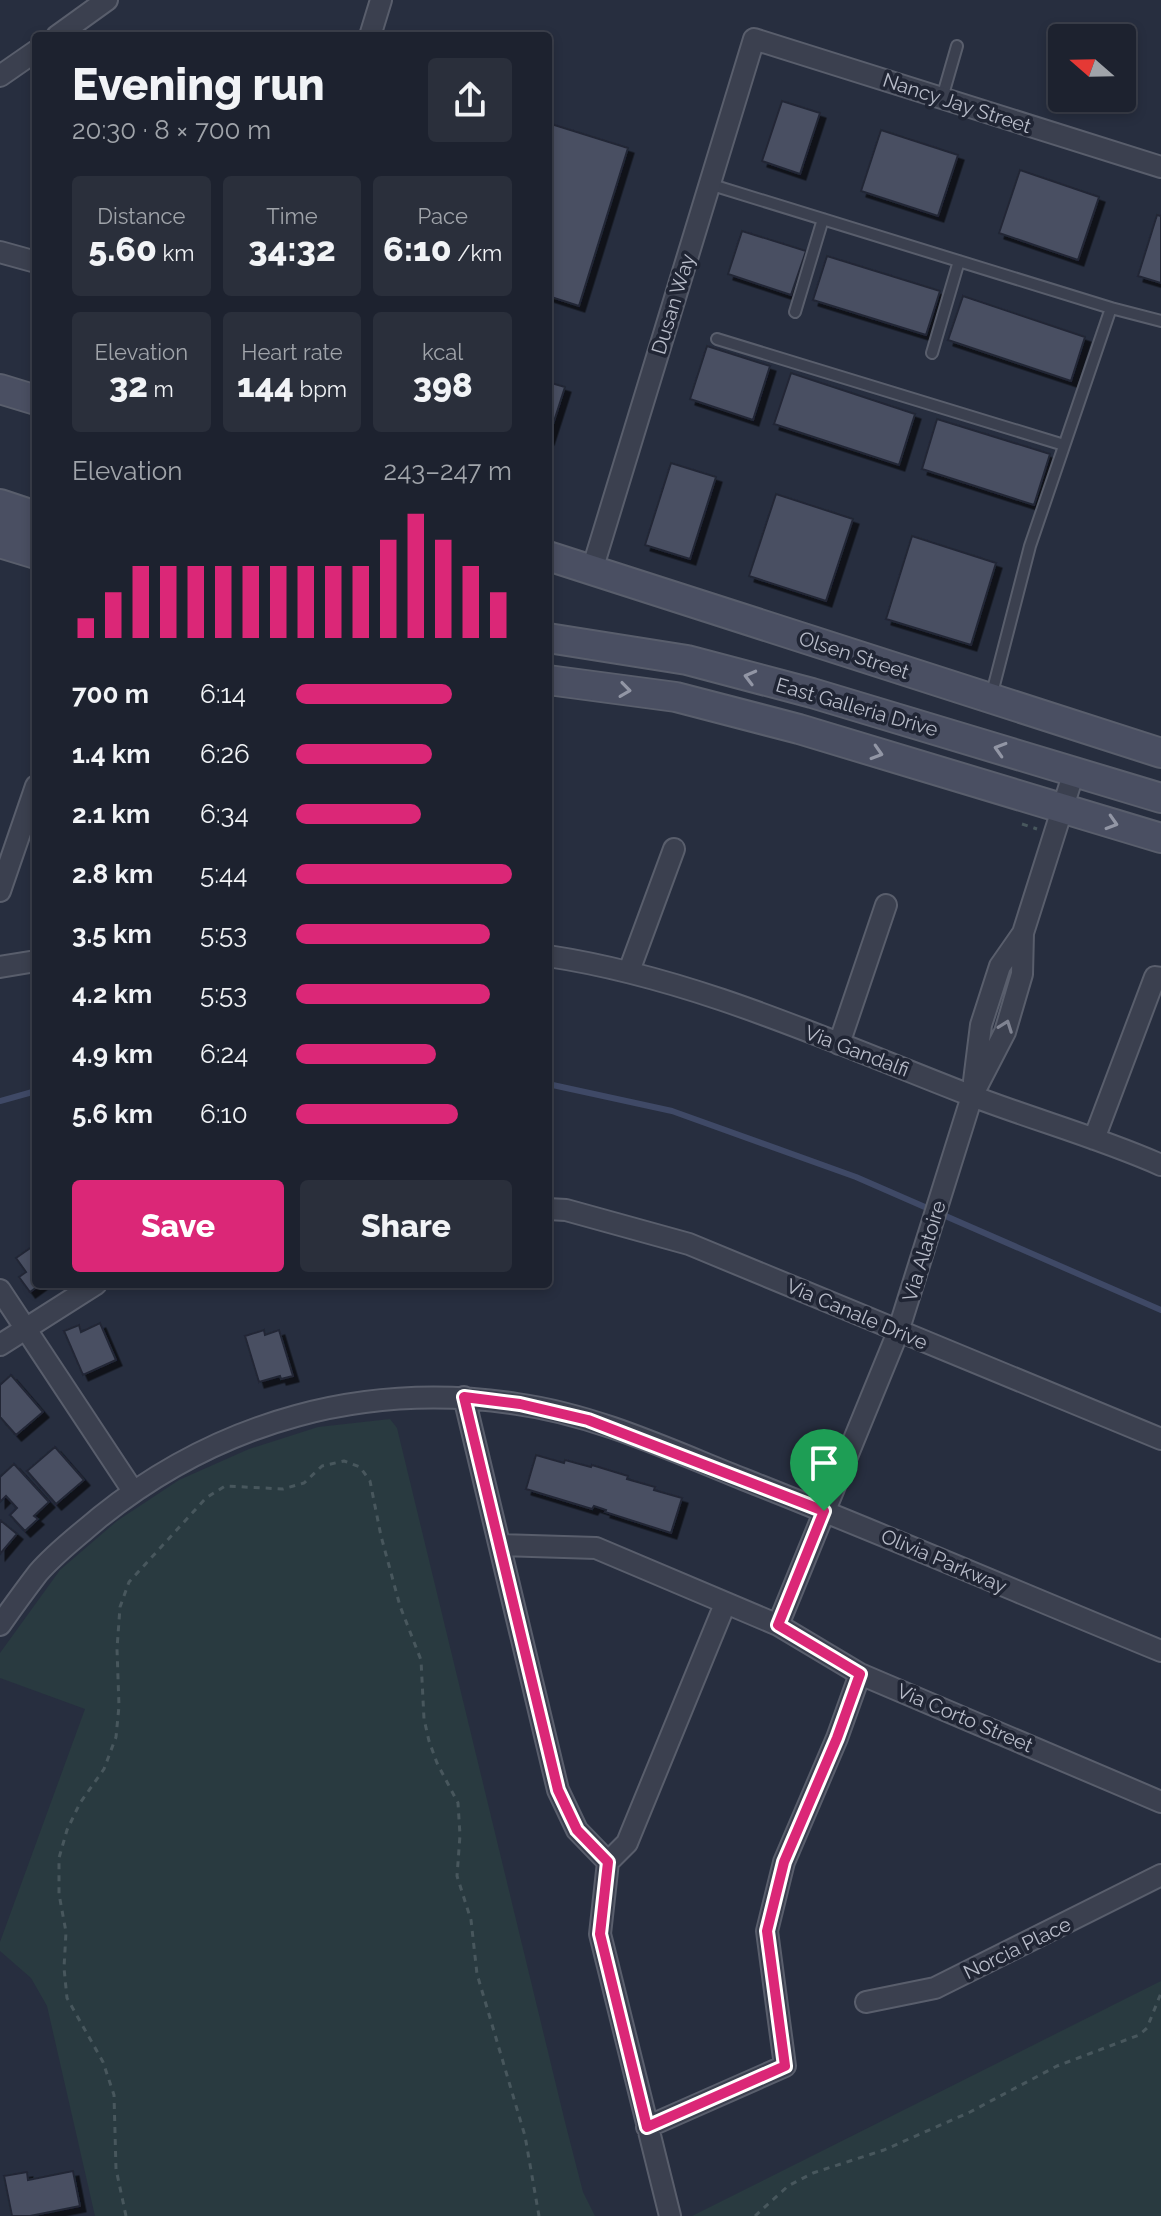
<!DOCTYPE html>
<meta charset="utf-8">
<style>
body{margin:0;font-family:Raleway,sans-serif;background:#2a2f3b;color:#f1f3f6;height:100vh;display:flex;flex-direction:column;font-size:30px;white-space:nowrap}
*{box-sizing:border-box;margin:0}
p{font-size:26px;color:#a0a4aa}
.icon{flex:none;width:44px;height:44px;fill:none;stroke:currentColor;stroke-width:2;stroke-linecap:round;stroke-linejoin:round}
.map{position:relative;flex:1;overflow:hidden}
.details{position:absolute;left:32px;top:32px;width:520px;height:1256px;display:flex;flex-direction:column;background:#1d222f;border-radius:8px;box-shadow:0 4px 12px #0003,0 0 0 2px #3b3f4b}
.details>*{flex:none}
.needle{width:52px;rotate:290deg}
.controls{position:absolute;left:1048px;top:24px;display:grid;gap:16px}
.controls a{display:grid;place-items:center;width:88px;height:88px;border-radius:8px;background:#1d222f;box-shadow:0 4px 12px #0003,0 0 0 2px #3b3f4b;font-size:40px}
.pin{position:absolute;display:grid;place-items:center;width:68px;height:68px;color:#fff;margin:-82px -34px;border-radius:50% 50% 50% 0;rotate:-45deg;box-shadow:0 0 8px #0007}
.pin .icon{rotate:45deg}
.round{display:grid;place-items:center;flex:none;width:84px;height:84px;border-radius:8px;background:#2a2f3b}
.headline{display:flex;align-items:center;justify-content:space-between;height:136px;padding:0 40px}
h1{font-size:44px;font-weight:800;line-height:60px}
.metrics{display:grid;grid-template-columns:repeat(3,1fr);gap:12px;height:136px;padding:8px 40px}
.metrics div{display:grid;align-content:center;border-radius:8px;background:#2a2f3b;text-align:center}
.metrics b{font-size:34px;font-weight:800}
.metrics small{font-size:22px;font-weight:400}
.metrics p{font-size:22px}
.chart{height:224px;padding:16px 40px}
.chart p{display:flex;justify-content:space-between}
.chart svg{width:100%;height:144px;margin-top:8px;stroke:#db2777;stroke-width:6}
.action{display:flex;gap:16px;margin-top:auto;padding:16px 40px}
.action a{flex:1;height:92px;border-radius:8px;background:#db2777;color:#fff;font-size:32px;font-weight:800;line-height:92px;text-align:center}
.action a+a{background:#2a2f3b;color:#f1f3f6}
ul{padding:0 40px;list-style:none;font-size:26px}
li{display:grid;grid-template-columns:128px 96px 1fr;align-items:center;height:60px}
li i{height:20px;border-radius:10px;background:#db2777}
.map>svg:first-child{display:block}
</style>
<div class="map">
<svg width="1161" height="2216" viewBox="0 0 1161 2216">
<defs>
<filter id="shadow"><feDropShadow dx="5.5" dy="5.5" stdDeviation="0" flood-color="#0009"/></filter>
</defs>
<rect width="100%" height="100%" fill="#272e3f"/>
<!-- green -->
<path fill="#293a40" d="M 390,1419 L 397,1428 L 565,2122 L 583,2192 L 595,2216 L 95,2216 L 47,2006 L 31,1978 L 0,1951 L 0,1942 L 85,1709 L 0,1678 L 0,1653 L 60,1570 L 117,1521 L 179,1480 L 249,1449 L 318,1427 Z
M 1161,1981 L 1161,2216 L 692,2216 L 758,2183 Z"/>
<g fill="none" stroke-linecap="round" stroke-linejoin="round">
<!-- stream -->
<path stroke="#3f4966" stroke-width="6" d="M 548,1084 L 672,1111 L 856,1177 L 1161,1310
M 0,1101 L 36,1091"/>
</g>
<!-- building -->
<path fill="#494f62" stroke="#222736" stroke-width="2" filter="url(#shadow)" d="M 782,101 L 820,113 L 800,174 L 762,161 Z
M 548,123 L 628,148 L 579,306 L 548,296 Z
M 881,130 L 958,155 L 938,216 L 861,191 Z
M 1020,170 L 1099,197 L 1078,260 L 999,233 Z
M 1157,215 L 1161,216 L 1161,283 L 1138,276 Z
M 742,231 L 806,251 L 791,295 L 728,274 Z
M 827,256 L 940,291 L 926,335 L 813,300 Z
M 963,296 L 1085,337 L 1071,381 L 948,340 Z
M 707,346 L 770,366 L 753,420 L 690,399 Z
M 791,373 L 915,414 L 899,465 L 774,424 Z
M 548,382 L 565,387 L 548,440 Z
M 937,419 L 1050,454 L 1034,505 L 922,469 Z
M 671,463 L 716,477 L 690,559 L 645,545 Z
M 776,494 L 853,519 L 826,601 L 749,576 Z
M 912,536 L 996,563 L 971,645 L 886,619 Z
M 36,1244 L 36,1284 L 41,1284 L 30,1292 L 19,1277 L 26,1272 L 16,1258 Z
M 100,1323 L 116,1360 L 83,1375 L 64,1331 L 79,1325 L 81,1332 Z
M 264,1330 L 265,1335 L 279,1330 L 293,1376 L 281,1379 L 280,1376 L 259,1382 L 245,1336 Z
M 11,1375 L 43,1412 L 16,1435 L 0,1417 L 0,1385 Z
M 55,1447 L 84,1480 L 56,1504 L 27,1471 Z
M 536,1455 L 564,1463 L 565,1460 L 591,1467 L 592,1465 L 628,1476 L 627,1479 L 655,1487 L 654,1490 L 682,1498 L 671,1533 L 605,1512 L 606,1510 L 594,1506 L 592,1509 L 526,1489 Z
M 14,1464 L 49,1502 L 34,1516 L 38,1519 L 25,1531 L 10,1515 L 17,1508 L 6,1496 L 0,1502 L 0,1477 Z
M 0,1520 L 17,1534 L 0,1554 Z
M 73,2171 L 80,2206 L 30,2216 L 12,2216 L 4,2176 L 27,2172 L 28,2180 Z"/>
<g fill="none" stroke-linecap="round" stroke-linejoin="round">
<!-- lane casing -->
<g stroke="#595e6c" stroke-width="14">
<path id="lane" d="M 942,98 L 957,46
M 709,184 L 1111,308 L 1161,321
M 795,312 L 823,219
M 717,339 L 1064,445
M 932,353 L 959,261
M 991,697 L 1030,546 L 1111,308"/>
</g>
<!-- street casing -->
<g stroke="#595e6c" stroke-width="24">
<path id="street" d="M 57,36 L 107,0
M 370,36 L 381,0
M 0,76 L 36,51
M 0,252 L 36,262
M 592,570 L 754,39 L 1161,167
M 0,891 L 36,786
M 548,956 C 694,978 830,1041 967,1094 C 1031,1119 1098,1137 1161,1165
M 0,967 L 36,961
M 629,971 L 674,849
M 839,1044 L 886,905
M 974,1081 L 981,1025 L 1000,966 L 1023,933 L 1074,772
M 1094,1139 L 1155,977 L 1161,978
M 548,1209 L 566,1210 L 689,1244 L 1161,1439
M 0,1290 L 133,1491
M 0,1345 L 96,1284
M 464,1397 L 558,1790 L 577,1830 L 608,1862
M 501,1545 L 596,1548 L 778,1625 L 860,1674 L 1161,1802
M 0,1625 C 12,1608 25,1590 38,1573 C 56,1552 79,1535 100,1517 C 220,1421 365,1381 517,1404 C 596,1415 670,1450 743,1479 C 883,1534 1022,1594 1161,1651
M 778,1625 L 898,1332 L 972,1096 L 1005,1032 L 1022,974 L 1023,933
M 608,1862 L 600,1934 L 670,2216
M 608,1862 L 627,1843 L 725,1604
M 866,2002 L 935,1988 L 1161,1875
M 647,2127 L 785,2066 L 767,1931 L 784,1862 L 837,1738 L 860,1674"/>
</g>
<!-- secondary casing -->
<g stroke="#595e6c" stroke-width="32">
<path id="secondary" d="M 0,389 L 36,400
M 0,504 L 36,516
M 0,534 L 16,527 L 36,533
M 0,543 L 36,554
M 548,556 L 1161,753
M 548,638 L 687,660 L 812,693 L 1161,798
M 548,680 L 676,697 L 799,729 L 1161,838"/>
</g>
<!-- path -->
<path stroke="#48575d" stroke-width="3" stroke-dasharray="6 6" stroke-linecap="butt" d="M 1022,824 L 1037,829
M 126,2216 L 116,2169 L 114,2095 L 103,2062 L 67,1998 L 64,1968 L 66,1932 L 59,1894 L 59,1858 L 67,1830 L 80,1803 L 104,1769 L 116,1737 L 119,1706 L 117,1649 L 120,1607 L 129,1582 L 206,1498 L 225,1486 L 283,1489 L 304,1483 L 322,1466 L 344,1461 L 360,1467 L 370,1481 L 381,1536 L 400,1606 L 421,1660 L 424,1719 L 429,1741 L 437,1763 L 458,1803 L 460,1835 L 457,1876 L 471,1920 L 477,1974 L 525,2136 L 539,2216
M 755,2216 L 788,2186 L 813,2173 L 884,2150 L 970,2112 L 1057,2066 L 1139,2035 L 1147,2028 L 1161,1993"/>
<!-- lane -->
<use href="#lane" stroke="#3b404f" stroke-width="10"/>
<!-- street -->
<use href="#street" stroke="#3b404f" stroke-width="20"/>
<!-- secondary -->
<use href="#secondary" stroke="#4a4f62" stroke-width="28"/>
</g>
<!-- one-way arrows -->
<defs><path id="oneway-chevron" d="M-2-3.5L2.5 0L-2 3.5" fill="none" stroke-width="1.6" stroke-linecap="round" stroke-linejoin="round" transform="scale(2)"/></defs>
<g stroke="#9296a5">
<use href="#oneway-chevron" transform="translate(750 677) rotate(-165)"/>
<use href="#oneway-chevron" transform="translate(625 690) rotate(8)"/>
<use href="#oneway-chevron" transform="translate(1000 749) rotate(-163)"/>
<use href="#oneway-chevron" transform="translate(877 753) rotate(17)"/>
<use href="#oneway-chevron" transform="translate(1112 823) rotate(17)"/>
</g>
<use stroke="#808492" href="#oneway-chevron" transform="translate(1006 1026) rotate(-70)"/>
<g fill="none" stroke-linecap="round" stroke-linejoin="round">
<!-- route casing -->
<g stroke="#fff" stroke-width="16">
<path id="route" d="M 464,1397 L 520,1404 L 588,1420 L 824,1511 L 778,1625 L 860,1674 L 837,1738 L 784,1862 L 767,1931 L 785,2066 L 647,2127 L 600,1934 L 608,1862 L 577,1830 L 558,1790 Z"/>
</g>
<!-- route -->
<use href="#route" stroke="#db2777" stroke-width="10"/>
</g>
<g text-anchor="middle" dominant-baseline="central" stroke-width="7" stroke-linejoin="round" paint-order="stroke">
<!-- street labels -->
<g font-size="20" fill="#b8bcc9" stroke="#202534">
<text transform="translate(957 103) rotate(18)">Nancy Jay Street</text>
<text transform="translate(673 304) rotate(-73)">Dusan Way</text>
<text transform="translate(854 655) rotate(18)">Olsen Street</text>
<text transform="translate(857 707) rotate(16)">East Galleria Drive</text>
<text transform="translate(857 1051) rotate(21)">Via Gandalfi</text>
<text transform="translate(924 1251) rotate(-73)">Via Alatoire</text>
<text transform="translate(857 1314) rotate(23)">Via Canale Drive</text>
<text transform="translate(944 1561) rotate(23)">Olivia Parkway</text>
<text transform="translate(965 1718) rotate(23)">Via Corto Street</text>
<text transform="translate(1017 1948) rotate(-26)">Norcia Place</text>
</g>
</g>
</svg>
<div class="controls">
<a><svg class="needle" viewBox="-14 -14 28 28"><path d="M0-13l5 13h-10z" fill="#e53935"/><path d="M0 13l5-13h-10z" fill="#a0a4aa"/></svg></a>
</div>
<div class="pin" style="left:824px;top:1511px;background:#1e9e55"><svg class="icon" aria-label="arrive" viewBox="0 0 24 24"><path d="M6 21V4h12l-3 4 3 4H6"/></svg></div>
<section class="details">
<div class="headline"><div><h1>Evening run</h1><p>20:30 · 8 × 700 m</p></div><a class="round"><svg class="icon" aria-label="share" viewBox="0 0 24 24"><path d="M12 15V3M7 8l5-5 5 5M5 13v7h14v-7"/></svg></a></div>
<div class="metrics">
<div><p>Distance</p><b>5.60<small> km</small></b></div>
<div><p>Time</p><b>34:32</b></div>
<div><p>Pace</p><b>6:10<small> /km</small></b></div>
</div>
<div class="metrics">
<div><p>Elevation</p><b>32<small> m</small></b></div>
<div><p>Heart rate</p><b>144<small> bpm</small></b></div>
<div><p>kcal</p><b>398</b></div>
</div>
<div class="chart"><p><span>Elevation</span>243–247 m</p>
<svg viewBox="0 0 160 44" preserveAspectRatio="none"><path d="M5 44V38M15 44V30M25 44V22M35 44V22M45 44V22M55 44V22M65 44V22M75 44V22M85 44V22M95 44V22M105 44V22M115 44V14M125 44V6M135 44V14M145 44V22M155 44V30"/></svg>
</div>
<ul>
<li><b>700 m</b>6:14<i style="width:72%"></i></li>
<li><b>1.4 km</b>6:26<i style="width:63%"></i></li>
<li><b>2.1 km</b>6:34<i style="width:58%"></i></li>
<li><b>2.8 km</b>5:44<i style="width:100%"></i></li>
<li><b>3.5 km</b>5:53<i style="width:90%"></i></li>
<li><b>4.2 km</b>5:53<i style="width:90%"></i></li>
<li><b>4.9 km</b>6:24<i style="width:65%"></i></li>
<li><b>5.6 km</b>6:10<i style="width:75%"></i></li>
</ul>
<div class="action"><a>Save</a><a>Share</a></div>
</section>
</div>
